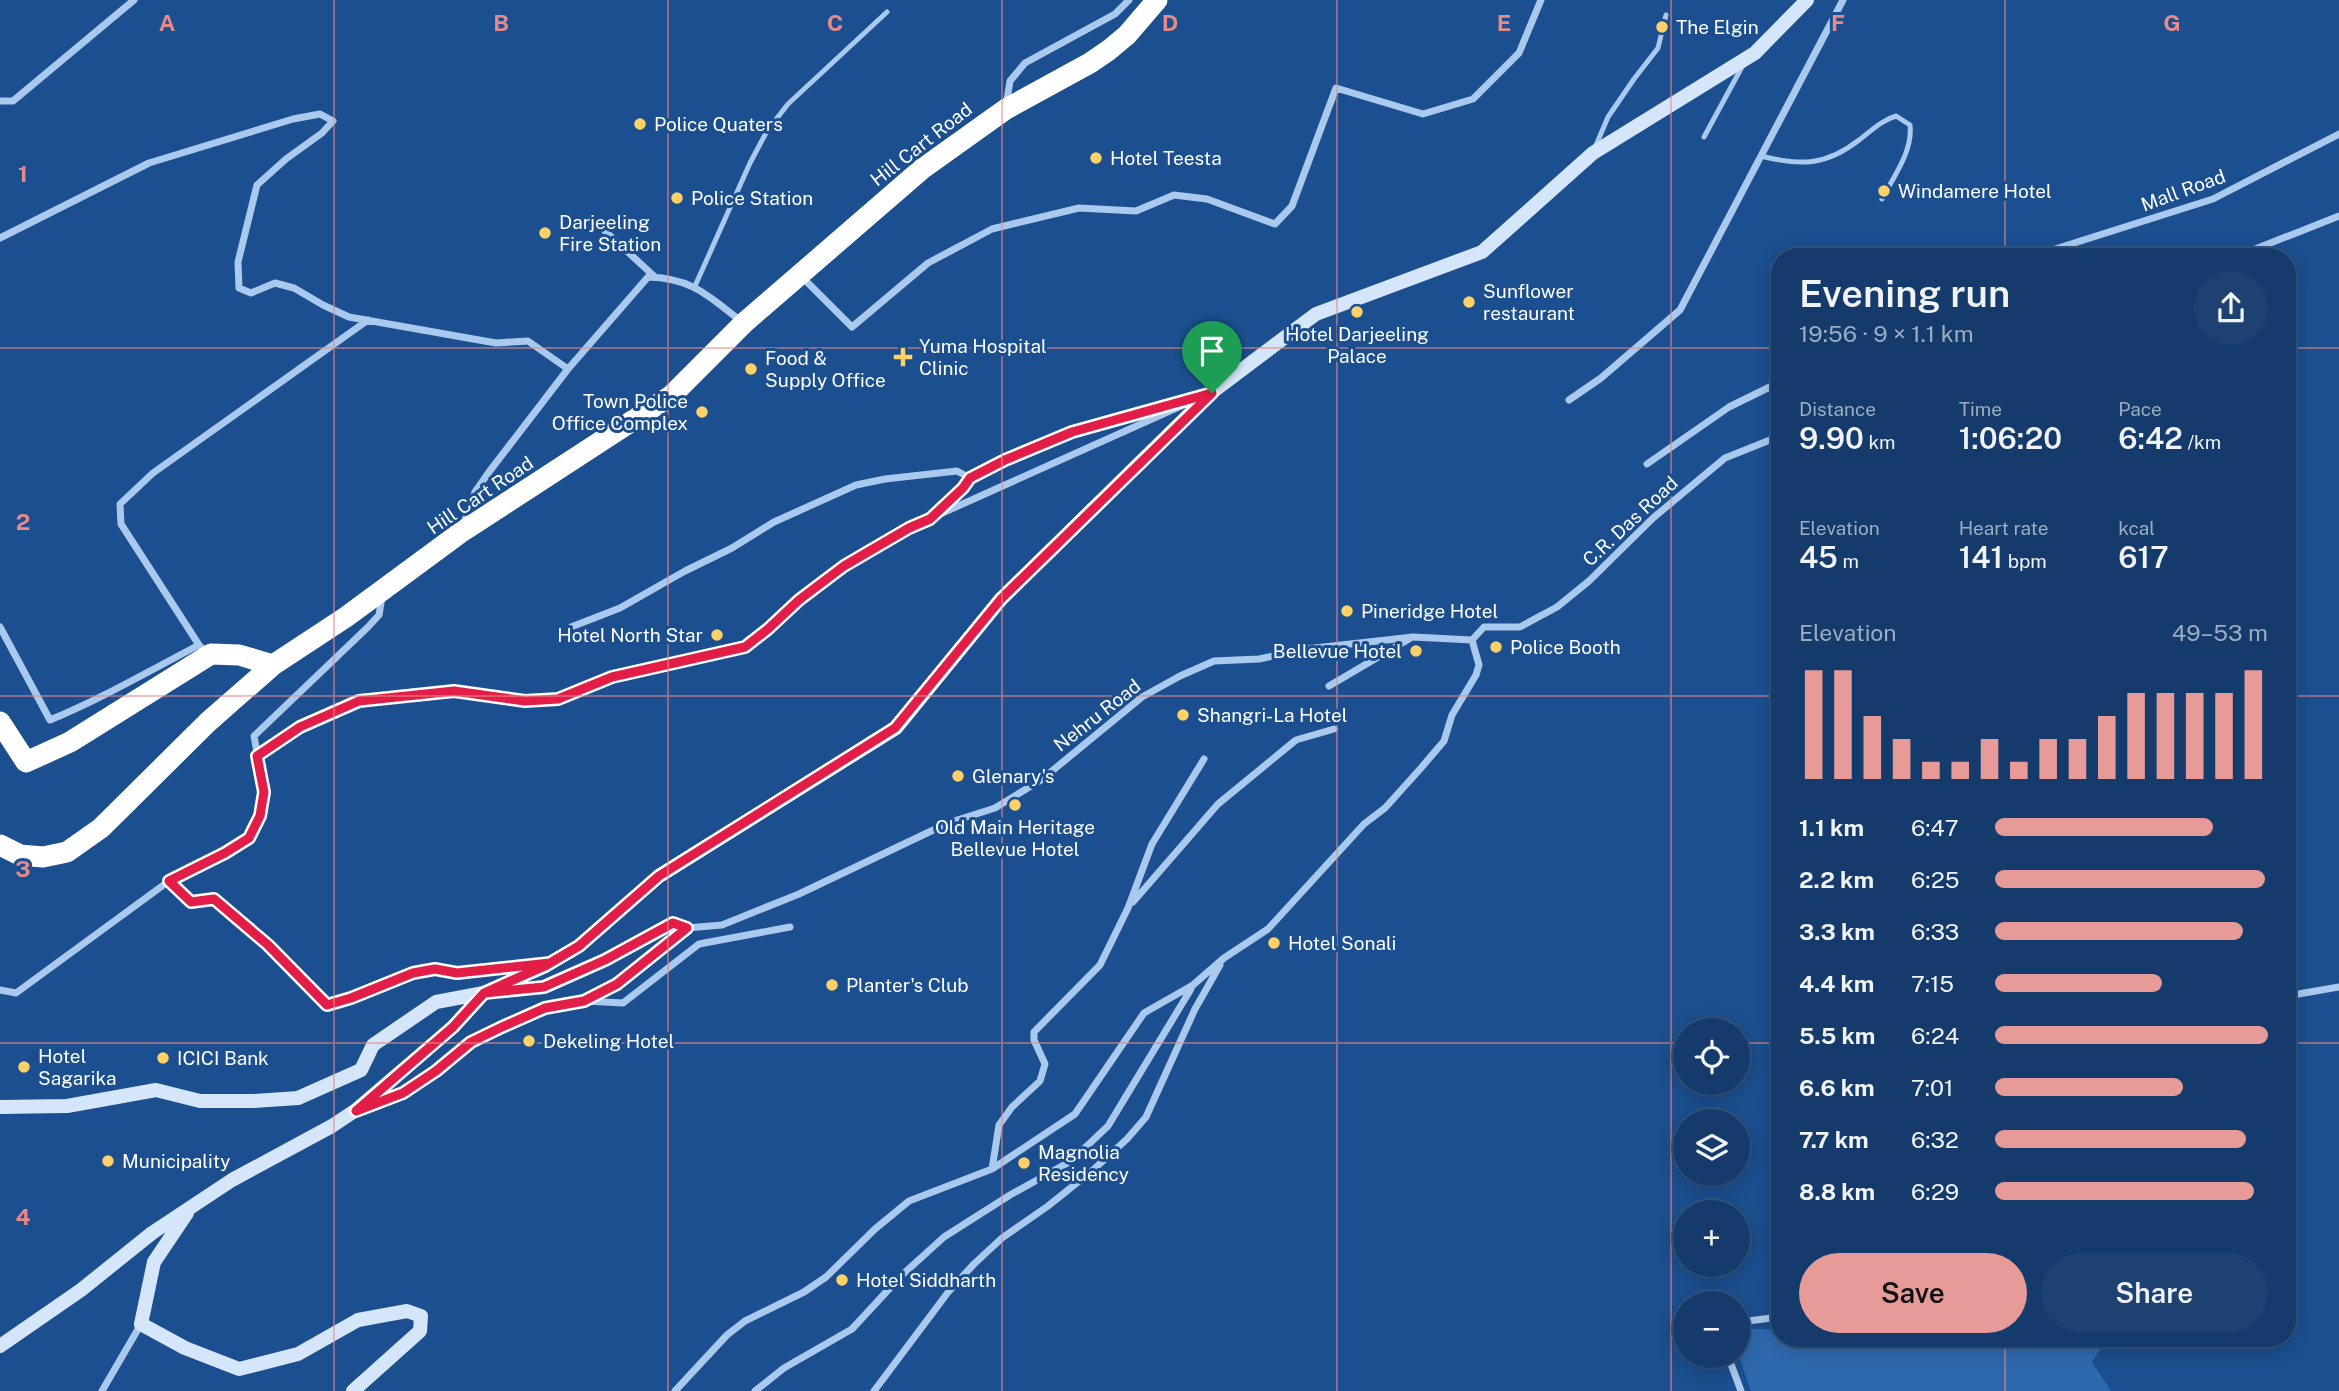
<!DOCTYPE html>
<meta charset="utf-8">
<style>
body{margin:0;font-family:"Public Sans",sans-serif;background:#1d4271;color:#f1f3f6;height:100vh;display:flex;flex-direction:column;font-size:26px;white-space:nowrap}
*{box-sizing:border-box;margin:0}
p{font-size:23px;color:#9dadc1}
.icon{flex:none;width:38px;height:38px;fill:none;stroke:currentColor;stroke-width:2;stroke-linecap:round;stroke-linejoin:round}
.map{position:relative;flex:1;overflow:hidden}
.side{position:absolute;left:1771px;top:248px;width:525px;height:1099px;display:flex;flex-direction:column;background:#143b6b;border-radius:28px;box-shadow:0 4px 18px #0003,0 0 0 2px #33557e}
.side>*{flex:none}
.fabs{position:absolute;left:1673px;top:1018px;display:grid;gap:14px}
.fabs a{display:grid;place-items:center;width:77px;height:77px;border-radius:50%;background:#143b6b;box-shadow:0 4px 18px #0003,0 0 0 2px #33557e;font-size:35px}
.pin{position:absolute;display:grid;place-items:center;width:60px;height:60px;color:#fff;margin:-72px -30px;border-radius:50% 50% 50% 0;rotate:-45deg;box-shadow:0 0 7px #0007}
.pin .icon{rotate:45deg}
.round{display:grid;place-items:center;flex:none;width:74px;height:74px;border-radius:37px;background:#1d4271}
.headline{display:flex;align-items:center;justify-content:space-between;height:119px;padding:0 28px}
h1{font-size:38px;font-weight:600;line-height:52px}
.metrics{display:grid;grid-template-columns:repeat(3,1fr);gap:10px;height:119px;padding:7px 28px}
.metrics div{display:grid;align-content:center}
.metrics b{font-size:30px;font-weight:600}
.metrics small{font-size:19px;font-weight:400}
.metrics p{font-size:19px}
.chart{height:196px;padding:14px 28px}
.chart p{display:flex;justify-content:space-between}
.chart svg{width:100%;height:126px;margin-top:7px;stroke:#e69b98;stroke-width:6}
.cta{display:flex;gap:14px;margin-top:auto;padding:14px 28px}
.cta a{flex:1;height:80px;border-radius:42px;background:#e69b98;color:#111;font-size:28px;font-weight:600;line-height:80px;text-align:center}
.cta a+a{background:#1d4271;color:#f1f3f6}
ul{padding:0 28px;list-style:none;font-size:23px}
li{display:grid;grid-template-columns:112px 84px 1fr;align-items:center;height:52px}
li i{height:18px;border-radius:9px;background:#e69b98}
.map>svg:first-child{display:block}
</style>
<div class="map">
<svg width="2339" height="1391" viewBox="0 0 2339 1391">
<rect width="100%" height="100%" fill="#1b4f8f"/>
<!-- green -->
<path fill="#2e69ad" d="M 1747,1329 L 1780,1329 L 1780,1339 L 2107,1339 L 2092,1362 L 2111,1391 L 1751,1391 L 1738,1354 L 1738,1345 Z"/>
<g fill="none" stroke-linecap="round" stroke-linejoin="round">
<!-- lane -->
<path stroke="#a9c9ee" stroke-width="5" d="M 1704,137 L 1743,65
M 1594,150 L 1608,117 L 1634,79 L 1658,48 L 1666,15
M 1761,156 C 1800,166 1826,166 1859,140 C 1871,131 1882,120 1896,116 L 1910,125 C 1913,151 1894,176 1882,199
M 695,286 L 750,163 L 767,131 L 788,104 L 887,12"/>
<!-- street -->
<path stroke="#a9c9ee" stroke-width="7" d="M 0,101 L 13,101 L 134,0
M 1006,106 L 1010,81 L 1025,63 L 1115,14 L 1129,0
M 605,231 L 655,277
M 0,238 L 149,163 L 293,119 L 320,114 L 333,121 L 322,133 L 286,159 L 257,185 L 238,262 L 239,288 L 251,293 L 275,283 L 294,288 L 323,305 L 349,317 L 496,343 L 528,341 L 568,369
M 2030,257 L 2213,199 L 2339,134
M 2235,257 L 2339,216
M 803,278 L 852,327 L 928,263 L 992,229 L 1079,208 L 1136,211 L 1174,195 L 1207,199 L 1275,224 L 1292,206 L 1336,88 L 1423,114 L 1473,99 L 1519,53 L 1541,0
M 1569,400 L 1601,378 L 1680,310 L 1843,0
M 1647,464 L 1729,407 L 1780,382
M 935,514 L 963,488 L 970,478 L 1005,460 L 1072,432 L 1184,401
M 464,523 L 475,492 L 489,472 L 568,369 L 648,277 C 692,278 708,296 741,321
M 0,627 L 50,720 C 101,699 149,671 199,645 L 201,647
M 571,627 L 620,608 L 685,571 L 732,548 L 774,522 L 856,485 L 885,479 L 957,471 L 970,478
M 199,645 L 121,524 L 120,504 L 153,473 L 368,320
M 1329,686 L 1409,639
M 257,756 L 300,727 L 359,701 L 454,691 L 525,701 L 558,699 L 612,677 L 745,647 L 768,629 L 799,600 L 844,566 L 909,528 L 1201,397
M 169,881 L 191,902 L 214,899 L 268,945 L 327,1005 L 351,998 L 413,973 L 435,969 L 457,973 L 535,965
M 1133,902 L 1218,804 L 1296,740 L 1334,729
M 0,990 L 16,993 L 169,881 L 225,853 L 249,838 L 260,816 L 264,792 L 254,736 L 368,627 L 379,615 L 382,597
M 499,992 L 544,987 L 605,960 L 673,924 L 687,928 L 722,925 L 799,894 L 948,823 L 995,808 L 1041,780 L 1142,697 L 1180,676 L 1214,661 L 1259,659 L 1306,649 L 1413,637 L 1472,640
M 2287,996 L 2339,987
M 585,1001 L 623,1003 L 699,944 L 790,927
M 367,1106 L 403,1093 L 436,1071 L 472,1042 L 502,1028 L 545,1008 L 584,1001 L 617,984 L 687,928
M 992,1169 L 999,1125 L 1012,1107 L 1040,1081 L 1045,1064 L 1034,1040 L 1034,1032 L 1100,965 L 1128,908 L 1152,844 L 1204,759
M 1738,1326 L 1740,1322 L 1780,1317
M 1728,1356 L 1741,1391
M 102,1391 L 141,1324
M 675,1391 L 727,1335 L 745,1321 L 804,1292 L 826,1277 L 875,1229 L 909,1201 L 992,1169 L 1075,1114 L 1144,1013 L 1193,985 L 1224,958 L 1268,929 L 1364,824 L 1385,808 L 1421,768 L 1444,741 L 1452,715 L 1476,675 L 1479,665 L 1472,640 L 1484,627 L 1520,627 L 1557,607 L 1589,581 L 1653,518 L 1725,458 L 1780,436
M 755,1391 L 784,1368 L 852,1329 L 902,1275 L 944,1237 L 1010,1195 L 1071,1161 L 1108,1126 L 1191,989
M 874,1391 L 949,1291 L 974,1264 L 1002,1238 L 1048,1206 L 1093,1170 L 1127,1139 L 1146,1117 L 1195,1009 L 1220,965"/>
<!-- secondary -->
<path stroke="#d6e6fa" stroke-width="14" d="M 0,1107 L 67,1106 L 156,1090 L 200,1101 L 253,1101 L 298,1098 L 361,1070 L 373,1045 L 436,1002 L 484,993 L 545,966 L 579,946 L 659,876 L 896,728 L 1001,599 L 1211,393 L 1316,314 L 1482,252 L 1593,153 L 1755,53 L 1807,0
M 187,1213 L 154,1262 L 141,1324 L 185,1348 L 239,1369 L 298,1354 L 358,1320 L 407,1311 L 421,1316 L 420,1331 L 353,1391
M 0,1346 L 81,1290 L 152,1233 L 232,1180 L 332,1126 L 356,1110 L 453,1027 L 484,993"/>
<!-- highway -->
<path stroke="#fff" stroke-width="21" d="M 0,722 L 26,762 L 70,742 L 211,654 L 239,655 L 273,665 L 346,617 L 460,533 L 672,395 L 744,323 L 922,169 L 1006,109 L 1090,63 L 1109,50 L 1127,35 L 1157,0
M 0,845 L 20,855 L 43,857 L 67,852 L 101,828 L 208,722 L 273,665"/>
</g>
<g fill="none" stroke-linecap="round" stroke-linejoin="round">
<!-- route casing -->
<g stroke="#fff" stroke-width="14">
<path id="route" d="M 1212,393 L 1072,432 L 1005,460 L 970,478 L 963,488 L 930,519 L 909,528 L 844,566 L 799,600 L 768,629 L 745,647 L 612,677 L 558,699 L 525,701 L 454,691 L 359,701 L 300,727 L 257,756 L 264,792 L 260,816 L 249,838 L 225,853 L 169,881 L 191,902 L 214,899 L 268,945 L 327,1005 L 351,998 L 413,973 L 435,969 L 457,973 L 550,963 L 484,993 L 544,987 L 605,960 L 673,923 L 687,928 L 617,984 L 584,1001 L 545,1008 L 502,1027 L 471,1042 L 436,1071 L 403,1093 L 356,1111 L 453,1027 L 484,993 L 545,966 L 579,946 L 659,876 L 895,728 L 1001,599 L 1212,393"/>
</g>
<!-- route -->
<use href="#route" stroke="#e11d48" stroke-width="9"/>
</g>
<!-- grid -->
<path fill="none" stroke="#e88989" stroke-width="2" stroke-opacity="0.55" d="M 334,0 L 334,1391M 668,0 L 668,1391M 1002,0 L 1002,1391M 1337,0 L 1337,1391M 1671,0 L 1671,1391M 2005,0 L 2005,257M 0,348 L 1780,348M 2287,348 L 2339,348M 0,696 L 1780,696M 2287,696 L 2339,696M 0,1043 L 1685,1043M 1738,1043 L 1780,1043M 2287,1043 L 2339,1043M 2005,1339 L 2005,1391"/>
<!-- markers -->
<g fill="#ffd166" stroke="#1b4f8f" stroke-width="2.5">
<circle cx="1662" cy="27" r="7"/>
<circle cx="640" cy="124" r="7"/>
<circle cx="1096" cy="158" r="7"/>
<circle cx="1884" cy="191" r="7"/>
<circle cx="677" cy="198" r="7"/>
<circle cx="545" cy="233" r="7"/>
<circle cx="1469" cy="302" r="7"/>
<circle cx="1357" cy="312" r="7"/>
<path d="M899.5 346.5h7v7h7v7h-7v7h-7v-7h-7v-7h7z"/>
<circle cx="751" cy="369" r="7"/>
<circle cx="702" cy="412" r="7"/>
<circle cx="1347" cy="611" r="7"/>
<circle cx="717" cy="635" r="7"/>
<circle cx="1496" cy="647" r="7"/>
<circle cx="1416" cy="651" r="7"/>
<circle cx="1183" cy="715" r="7"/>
<circle cx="958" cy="776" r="7"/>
<circle cx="1015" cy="805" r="7"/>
<circle cx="1274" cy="943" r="7"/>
<circle cx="832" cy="985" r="7"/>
<circle cx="529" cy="1041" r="7"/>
<circle cx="163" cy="1058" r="7"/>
<circle cx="24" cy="1067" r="7"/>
<circle cx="108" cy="1161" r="7"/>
<circle cx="1024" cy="1163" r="7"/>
<circle cx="842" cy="1280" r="7"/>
</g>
<g text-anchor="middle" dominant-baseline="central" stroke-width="6" stroke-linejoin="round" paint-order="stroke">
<!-- poi labels -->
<g font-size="19" fill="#fff" stroke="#1b4f8f" text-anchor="start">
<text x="1676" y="27">The Elgin</text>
<text x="654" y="124">Police Quaters</text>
<text x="1110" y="158">Hotel Teesta</text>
<text x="1898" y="191">Windamere Hotel</text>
<text x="691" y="198">Police Station</text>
<text x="559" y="222">Darjeeling<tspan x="559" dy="22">Fire Station</tspan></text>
<text x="1483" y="291">Sunflower<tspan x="1483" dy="22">restaurant</tspan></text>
<text x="1357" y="334" text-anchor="middle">Hotel Darjeeling<tspan x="1357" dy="22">Palace</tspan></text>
<text x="919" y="346">Yuma Hospital<tspan x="919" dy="22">Clinic</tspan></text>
<text x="765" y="358">Food &amp;<tspan x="765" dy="22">Supply Office</tspan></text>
<text x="688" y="401" text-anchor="end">Town Police<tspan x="688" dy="22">Office Complex</tspan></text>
<text x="1361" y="611">Pineridge Hotel</text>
<text x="703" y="635" text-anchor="end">Hotel North Star</text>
<text x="1510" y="647">Police Booth</text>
<text x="1402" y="651" text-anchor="end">Bellevue Hotel</text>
<text x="1197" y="715">Shangri-La Hotel</text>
<text x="972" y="776">Glenary's</text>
<text x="1015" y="827" text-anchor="middle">Old Main Heritage<tspan x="1015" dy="22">Bellevue Hotel</tspan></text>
<text x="1288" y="943">Hotel Sonali</text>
<text x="846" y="985">Planter's Club</text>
<text x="543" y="1041">Dekeling Hotel</text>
<text x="38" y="1056">Hotel<tspan x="38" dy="22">Sagarika</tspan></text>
<text x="177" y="1058">ICICI Bank</text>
<text x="1038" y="1152">Magnolia<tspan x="1038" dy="22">Residency</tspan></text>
<text x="122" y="1161">Municipality</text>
<text x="856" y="1280">Hotel Siddharth</text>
</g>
<!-- street labels -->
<g font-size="19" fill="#fff" stroke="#1b4f8f">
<text transform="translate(921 144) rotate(-38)">Hill Cart Road</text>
<text transform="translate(2183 190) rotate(-20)">Mall Road</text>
<text transform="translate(480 495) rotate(-34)">Hill Cart Road</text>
<text transform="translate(1630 521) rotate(-43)">C.R. Das Road</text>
<text transform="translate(1097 715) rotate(-38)">Nehru Road</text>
</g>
</g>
<g font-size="23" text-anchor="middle" font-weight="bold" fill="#e88989" stroke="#1b4f8f" stroke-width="6" stroke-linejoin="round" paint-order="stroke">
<text x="167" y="31">A</text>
<text x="501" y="31">B</text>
<text x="835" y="31">C</text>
<text x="1170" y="31">D</text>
<text x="1504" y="31">E</text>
<text x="1838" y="31">F</text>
<text x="2172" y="31">G</text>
<text x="23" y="182">1</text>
<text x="23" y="530">2</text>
<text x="23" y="877">3</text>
<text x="23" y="1225">4</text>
</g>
</svg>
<div class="fabs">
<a><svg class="icon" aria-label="locate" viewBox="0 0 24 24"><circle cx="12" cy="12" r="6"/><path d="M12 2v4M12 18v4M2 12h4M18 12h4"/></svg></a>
<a><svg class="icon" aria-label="layers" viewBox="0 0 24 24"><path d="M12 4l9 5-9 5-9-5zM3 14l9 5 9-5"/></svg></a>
<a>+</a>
<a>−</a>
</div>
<div class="pin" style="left:1212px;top:393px;background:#1e9e55"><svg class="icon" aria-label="arrive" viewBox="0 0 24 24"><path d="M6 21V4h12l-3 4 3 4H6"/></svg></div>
<section class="side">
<div class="headline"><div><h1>Evening run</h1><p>19:56 · 9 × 1.1 km</p></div><a class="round"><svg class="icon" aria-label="share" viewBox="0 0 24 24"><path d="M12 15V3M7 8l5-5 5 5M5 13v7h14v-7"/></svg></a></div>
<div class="metrics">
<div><p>Distance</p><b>9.90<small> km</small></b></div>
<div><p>Time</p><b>1:06:20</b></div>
<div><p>Pace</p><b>6:42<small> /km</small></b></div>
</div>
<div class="metrics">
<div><p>Elevation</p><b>45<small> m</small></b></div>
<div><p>Heart rate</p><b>141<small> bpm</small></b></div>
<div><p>kcal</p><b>617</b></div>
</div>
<div class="chart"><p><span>Elevation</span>49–53 m</p>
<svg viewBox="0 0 160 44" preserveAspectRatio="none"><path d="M5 44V6M15 44V6M25 44V22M35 44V30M45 44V38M55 44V38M65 44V30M75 44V38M85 44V30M95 44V30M105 44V22M115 44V14M125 44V14M135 44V14M145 44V14M155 44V6"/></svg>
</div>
<ul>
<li><b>1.1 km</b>6:47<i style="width:80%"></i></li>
<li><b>2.2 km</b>6:25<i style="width:99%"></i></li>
<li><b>3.3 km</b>6:33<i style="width:91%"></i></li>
<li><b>4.4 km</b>7:15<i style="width:61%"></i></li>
<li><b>5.5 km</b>6:24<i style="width:100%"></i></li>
<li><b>6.6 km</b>7:01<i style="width:69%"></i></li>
<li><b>7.7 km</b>6:32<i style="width:92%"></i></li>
<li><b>8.8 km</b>6:29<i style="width:95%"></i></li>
</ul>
<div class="cta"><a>Save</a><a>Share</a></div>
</section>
</div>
